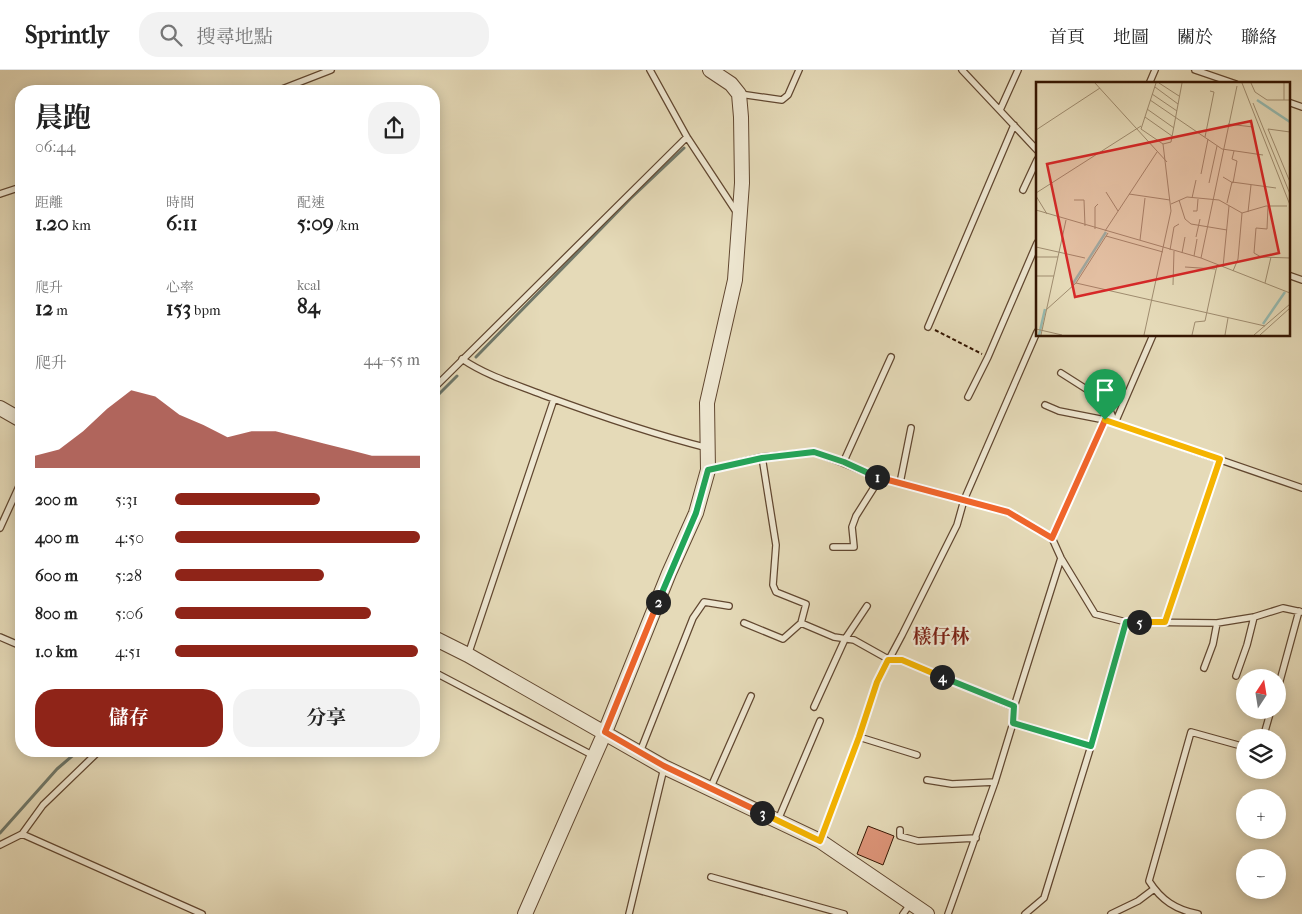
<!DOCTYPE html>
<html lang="zh-TW">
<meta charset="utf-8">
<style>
body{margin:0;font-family:"IM FELL French Canon","Noto Serif TC",serif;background:#f2f2f2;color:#222;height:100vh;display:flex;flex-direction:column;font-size:19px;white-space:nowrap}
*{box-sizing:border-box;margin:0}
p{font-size:16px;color:#767676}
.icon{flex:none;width:28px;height:28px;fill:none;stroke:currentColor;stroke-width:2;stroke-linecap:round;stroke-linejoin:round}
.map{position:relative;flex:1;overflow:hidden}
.panel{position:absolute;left:15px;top:15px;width:425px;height:672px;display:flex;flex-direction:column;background:#fff;border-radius:20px;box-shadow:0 2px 12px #0003}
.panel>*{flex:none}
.needle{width:32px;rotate:12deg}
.buttons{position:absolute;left:1236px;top:599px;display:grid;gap:10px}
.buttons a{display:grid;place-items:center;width:50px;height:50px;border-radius:50%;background:#fff;box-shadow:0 2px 12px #0003;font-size:25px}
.pin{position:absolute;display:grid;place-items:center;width:42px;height:42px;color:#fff;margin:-51px -21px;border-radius:50% 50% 50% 0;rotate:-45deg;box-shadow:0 0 5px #0007}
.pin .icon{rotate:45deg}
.km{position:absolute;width:25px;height:25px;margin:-12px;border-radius:50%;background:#222;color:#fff;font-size:14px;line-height:25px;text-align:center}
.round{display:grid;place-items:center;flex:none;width:52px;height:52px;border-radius:20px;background:#f2f2f2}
.headline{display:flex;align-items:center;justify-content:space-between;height:85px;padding:0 20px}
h1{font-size:28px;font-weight:700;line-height:38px}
.figures{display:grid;grid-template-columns:repeat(3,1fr);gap:8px;height:85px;padding:5px 20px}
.figures div{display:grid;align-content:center}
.figures b{font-size:21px;font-weight:700}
.figures small{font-size:14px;font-weight:400}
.figures p{font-size:14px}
.chart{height:140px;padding:10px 20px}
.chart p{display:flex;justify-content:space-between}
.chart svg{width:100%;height:90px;margin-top:5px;fill:#8f2418;opacity:.7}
.button{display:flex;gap:10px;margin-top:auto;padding:10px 20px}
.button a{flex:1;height:58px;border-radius:20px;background:#8f2418;color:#fff;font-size:20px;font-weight:700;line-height:58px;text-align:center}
.button a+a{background:#f2f2f2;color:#222}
ul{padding:0 20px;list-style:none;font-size:16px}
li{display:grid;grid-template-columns:80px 60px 1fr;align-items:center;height:38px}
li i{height:12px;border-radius:6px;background:#8f2418}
header{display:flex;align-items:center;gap:30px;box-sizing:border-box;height:70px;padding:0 25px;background:#fff;border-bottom:1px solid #e0e0e0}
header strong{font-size:24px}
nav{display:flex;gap:28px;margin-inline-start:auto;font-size:18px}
.search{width:350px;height:45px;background:#f2f2f2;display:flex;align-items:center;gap:12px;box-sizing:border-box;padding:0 18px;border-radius:20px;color:#767676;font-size:19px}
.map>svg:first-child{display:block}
</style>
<header>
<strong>Sprintly</strong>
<div class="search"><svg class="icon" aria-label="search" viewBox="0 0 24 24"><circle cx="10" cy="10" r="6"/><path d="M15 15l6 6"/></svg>搜尋地點</div>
<nav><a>首頁</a><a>地圖</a><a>關於</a><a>聯絡</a></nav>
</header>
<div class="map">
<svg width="1302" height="844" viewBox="0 0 1302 844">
<rect width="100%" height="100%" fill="#e5dab8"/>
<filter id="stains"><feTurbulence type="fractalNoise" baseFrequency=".004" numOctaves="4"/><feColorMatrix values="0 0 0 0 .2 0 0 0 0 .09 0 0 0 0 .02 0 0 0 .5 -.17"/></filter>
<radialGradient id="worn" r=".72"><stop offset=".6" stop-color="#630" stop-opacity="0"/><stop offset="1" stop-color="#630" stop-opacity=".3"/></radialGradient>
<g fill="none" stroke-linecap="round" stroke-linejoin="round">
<!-- stream -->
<path stroke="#6f786a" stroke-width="3" d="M 476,287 L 630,129 L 684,78
M 434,329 L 457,306
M 0,763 L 57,699 L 78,681"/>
</g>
<!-- building -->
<path fill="#dd9478" stroke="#351602" d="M 868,756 L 894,766 L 883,795 L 857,784 Z"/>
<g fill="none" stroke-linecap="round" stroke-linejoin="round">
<!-- service casing -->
<g stroke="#614730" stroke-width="8">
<path id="service" d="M 650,0 L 687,67 L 737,143
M 962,0 L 1037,80
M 1195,0 L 1236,14
M 1149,14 L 1155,0
M 277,21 L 331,0
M 740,24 L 782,30 L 788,25 L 799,0
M 1288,32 L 1302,37
M 1000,40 L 1018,0
M 1023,120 L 1037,90
M 0,124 L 21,117
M 1288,205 L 1302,210
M 928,257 L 1014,55
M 462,289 C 487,306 515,314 543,325 C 597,345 652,364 708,378
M 1061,303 L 1094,324 L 1109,338 L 1115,353 L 1153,265
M 434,318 L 687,67
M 968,327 L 988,287 L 1037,173
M 1045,335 L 1059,341 L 1105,350
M 762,387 L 776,475 L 773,515 L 776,522 L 806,534 L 801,553 L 834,567 L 854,570 L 888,589 L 902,590 L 1014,637
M 843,393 L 891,287
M 708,400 L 762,387 L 814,382 L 843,393 L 880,408 L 1008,442 L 1052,468 L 1061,488 L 1095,544 L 1126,552 L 1217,553 L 1254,547 L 1283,538 L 1302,542
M 900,413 L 911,358
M 0,458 L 21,412
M 1052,468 L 1105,350 L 1302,418
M 833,477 L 854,477 L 852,457 L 856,446 L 880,408
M 1165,552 L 1220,389
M 744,553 L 783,569 L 801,553
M 0,567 L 21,576
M 468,585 L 554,329
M 1204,598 L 1213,574 L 1217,553
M 434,602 L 594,686
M 1236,606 L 1247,575 L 1254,547
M 1278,618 L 1299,541
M 814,637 L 845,569 L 867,536
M 1013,653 L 1091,676
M 859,667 L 917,685
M 1263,668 L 1271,640
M 640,682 L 693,548 L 704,532 L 729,536
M 927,710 L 952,714 L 995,712
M 710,719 L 751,626
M 778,750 L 820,651
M 900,760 L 900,766 L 918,771 L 976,768
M 22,764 L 202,844
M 820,771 L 859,667 L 877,612 L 902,565 L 957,455 L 964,430 L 1037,262
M 0,775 L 22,764 L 43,735 L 99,681
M 711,807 L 844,844
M 629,844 L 664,698
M 903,844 L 911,833
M 948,844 L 995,712 L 1013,653 L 1014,637 L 1061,488
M 1025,844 L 1044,828 L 1091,676 L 1126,552
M 1111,844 L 1138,831 L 1154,819
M 1198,844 C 1176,840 1161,830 1149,811 L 1191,662 L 1245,677"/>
</g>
<!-- tertiary casing -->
<g stroke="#614730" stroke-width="16">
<path id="tertiary" d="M 0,338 L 21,350
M 434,568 L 468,585 L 664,697 L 820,771 L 927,844
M 525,844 L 605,662 L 669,503 L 696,443 L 708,400 L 707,333 L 735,210 L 742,113 L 741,47 L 739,24 L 731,14 L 710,0"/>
</g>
<!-- path -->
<path stroke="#351602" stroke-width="2" stroke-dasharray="4 2.5" stroke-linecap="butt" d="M 935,260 L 982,284"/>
<!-- service -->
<use href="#service" stroke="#eee7d1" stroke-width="5.5"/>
<!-- tertiary -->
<use href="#tertiary" stroke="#eee7d1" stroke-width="14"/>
</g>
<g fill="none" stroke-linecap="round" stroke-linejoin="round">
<!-- split-1 casing -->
<g stroke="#fff" stroke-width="10">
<path id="split-1" d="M 877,407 L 1008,442 L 1052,468 L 1105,350"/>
</g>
<!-- split-2 casing -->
<g stroke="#fff" stroke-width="10">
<path id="split-2" d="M 658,532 L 696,443 L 708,400 L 762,388 L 814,382 L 844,392 L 877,407"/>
</g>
<!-- split-3 casing -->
<g stroke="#fff" stroke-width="10">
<path id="split-3" d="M 658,532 L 605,662 L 664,696 L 762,743"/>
</g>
<!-- split-4 casing -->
<g stroke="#fff" stroke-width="10">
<path id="split-4" d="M 762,743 L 820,771 L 859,667 L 877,612 L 888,590 L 902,590 L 942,607"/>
</g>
<!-- split-5 casing -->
<g stroke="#fff" stroke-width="10">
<path id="split-5" d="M 942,607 L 1014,636 L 1013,653 L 1091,676 L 1126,552 L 1139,552"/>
</g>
<!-- split-6 casing -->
<g stroke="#fff" stroke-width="10">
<path id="split-6" d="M 1105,350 L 1220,389 L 1165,552 L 1139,552"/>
</g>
<!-- split-1 -->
<use href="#split-1" stroke="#f0652b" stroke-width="6"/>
<!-- split-2 -->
<use href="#split-2" stroke="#22a559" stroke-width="6"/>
<!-- split-3 -->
<use href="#split-3" stroke="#f0652b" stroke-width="6"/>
<!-- split-4 -->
<use href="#split-4" stroke="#f5b400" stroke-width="6"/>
<!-- split-5 -->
<use href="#split-5" stroke="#22a559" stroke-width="6"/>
<!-- split-6 -->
<use href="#split-6" stroke="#f5b400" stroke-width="6"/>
</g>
<g text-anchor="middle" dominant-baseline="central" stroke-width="4.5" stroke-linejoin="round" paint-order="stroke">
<!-- quarter labels -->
<g font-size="19" font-weight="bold" fill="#7a1f14" stroke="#eee7d1">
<text x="941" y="567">檨仔林</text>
</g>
</g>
<!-- overview -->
<g transform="translate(1036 12)">
<rect width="254" height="254" fill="#e5dab8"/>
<path fill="none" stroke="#96bab0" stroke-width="2.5" d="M 221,18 L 254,40M 36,203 L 70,150M 227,242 L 249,210M 3,253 L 9,227"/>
<path fill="none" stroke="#9f8c6f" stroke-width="1" d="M 59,1 L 131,80M 120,1 L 105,47 L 127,62 L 135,60 L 146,1M 123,1 L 143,14M 206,1 L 254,123M 215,1 L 219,10 L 231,18 L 248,18M 248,1 L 248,18 L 254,18M 119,5 L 142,22M 116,12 L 141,29M 114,18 L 186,67 L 227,73M 217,21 L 254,112M 111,27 L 138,46M 109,35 L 136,54M 192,42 L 217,45M 0,48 L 64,6M 254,50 L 232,47 L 254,100M 169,55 L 178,10 L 174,9M 165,92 L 172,57M 187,95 L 197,101 L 201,79 L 196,77 L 198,69M 173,101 L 181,64M 70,110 L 82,129M 0,111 L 105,44M 93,112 L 134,118M 0,114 L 11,132M 156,116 L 160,98M 38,118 L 48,118 L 49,144M 143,118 L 149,137 L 155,142 L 191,148M 191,121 L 196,100 L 240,106M 135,122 L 151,115 L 183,118 L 206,131 L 230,124 L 251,124M 232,124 L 231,147 L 220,146 L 218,171 L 225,175 L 254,176M 0,128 L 165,176 L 254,211M 157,129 L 161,129 L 162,117M 212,130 L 215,103M 59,147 L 59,125 L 62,122M 69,149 L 121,70M 70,154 L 127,170M 160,155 L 164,137M 104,158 L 109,116M 0,165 L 49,176M 134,168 L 138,145 L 143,142M 146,171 L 149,155M 158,174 L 161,157M 0,175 L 22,175M 165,176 L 201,4M 149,185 L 179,187M 187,185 L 193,124M 197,189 L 202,177 L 206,131M 0,194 L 18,194M 40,201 L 229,244M 229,201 L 235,175M 137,203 L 138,169M 10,228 L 40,201 L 72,151M 0,247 L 26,253M 5,253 L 30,138M 108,253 L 135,129 L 127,62M 156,253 L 159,240 L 169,239 L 181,183M 189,253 L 192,236M 218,253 L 254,222M 224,253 L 254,226"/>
<path fill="#d62828" fill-opacity="0.15" stroke="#d62828" stroke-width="2.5" d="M 215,39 L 243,171 L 39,215 L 11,82 Z"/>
<rect width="254" height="254" fill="none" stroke="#351602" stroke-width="2.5"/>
</g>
<rect width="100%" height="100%" filter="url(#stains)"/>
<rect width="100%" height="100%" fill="url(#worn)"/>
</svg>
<div class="buttons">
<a><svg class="needle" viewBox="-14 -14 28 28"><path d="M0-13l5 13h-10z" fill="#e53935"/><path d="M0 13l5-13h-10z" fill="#767676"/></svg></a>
<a><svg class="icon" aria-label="layers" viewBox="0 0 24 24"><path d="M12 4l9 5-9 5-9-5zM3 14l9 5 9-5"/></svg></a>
<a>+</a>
<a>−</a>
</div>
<div class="pin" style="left:1105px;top:350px;background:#1e9e55"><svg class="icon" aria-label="arrive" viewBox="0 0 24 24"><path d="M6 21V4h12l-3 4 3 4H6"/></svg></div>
<b class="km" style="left:877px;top:407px">1</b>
<b class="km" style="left:658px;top:532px">2</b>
<b class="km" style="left:762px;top:743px">3</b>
<b class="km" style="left:942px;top:607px">4</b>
<b class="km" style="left:1139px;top:552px">5</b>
<section class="panel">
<div class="headline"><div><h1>晨跑</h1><p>06:44</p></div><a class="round"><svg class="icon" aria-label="share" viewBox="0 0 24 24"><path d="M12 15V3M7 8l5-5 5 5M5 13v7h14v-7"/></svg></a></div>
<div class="figures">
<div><p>距離</p><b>1.20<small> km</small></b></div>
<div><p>時間</p><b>6:11</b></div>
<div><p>配速</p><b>5:09<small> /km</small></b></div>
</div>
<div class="figures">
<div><p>爬升</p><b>12<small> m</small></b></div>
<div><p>心率</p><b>153<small> bpm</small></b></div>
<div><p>kcal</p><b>84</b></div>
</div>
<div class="chart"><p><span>爬升</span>44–55 m</p>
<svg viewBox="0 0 160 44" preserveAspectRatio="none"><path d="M0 44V38L10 35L20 26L30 15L40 6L50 9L60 18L70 23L80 29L90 26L100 26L110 29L120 32L130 35L140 38L150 38L160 38V44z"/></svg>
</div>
<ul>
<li><b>200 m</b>5:31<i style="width:59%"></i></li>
<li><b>400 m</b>4:50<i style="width:100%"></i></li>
<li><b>600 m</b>5:28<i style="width:61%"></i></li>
<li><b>800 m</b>5:06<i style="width:80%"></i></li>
<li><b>1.0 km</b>4:51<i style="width:99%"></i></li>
</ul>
<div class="button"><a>儲存</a><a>分享</a></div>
</section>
</div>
